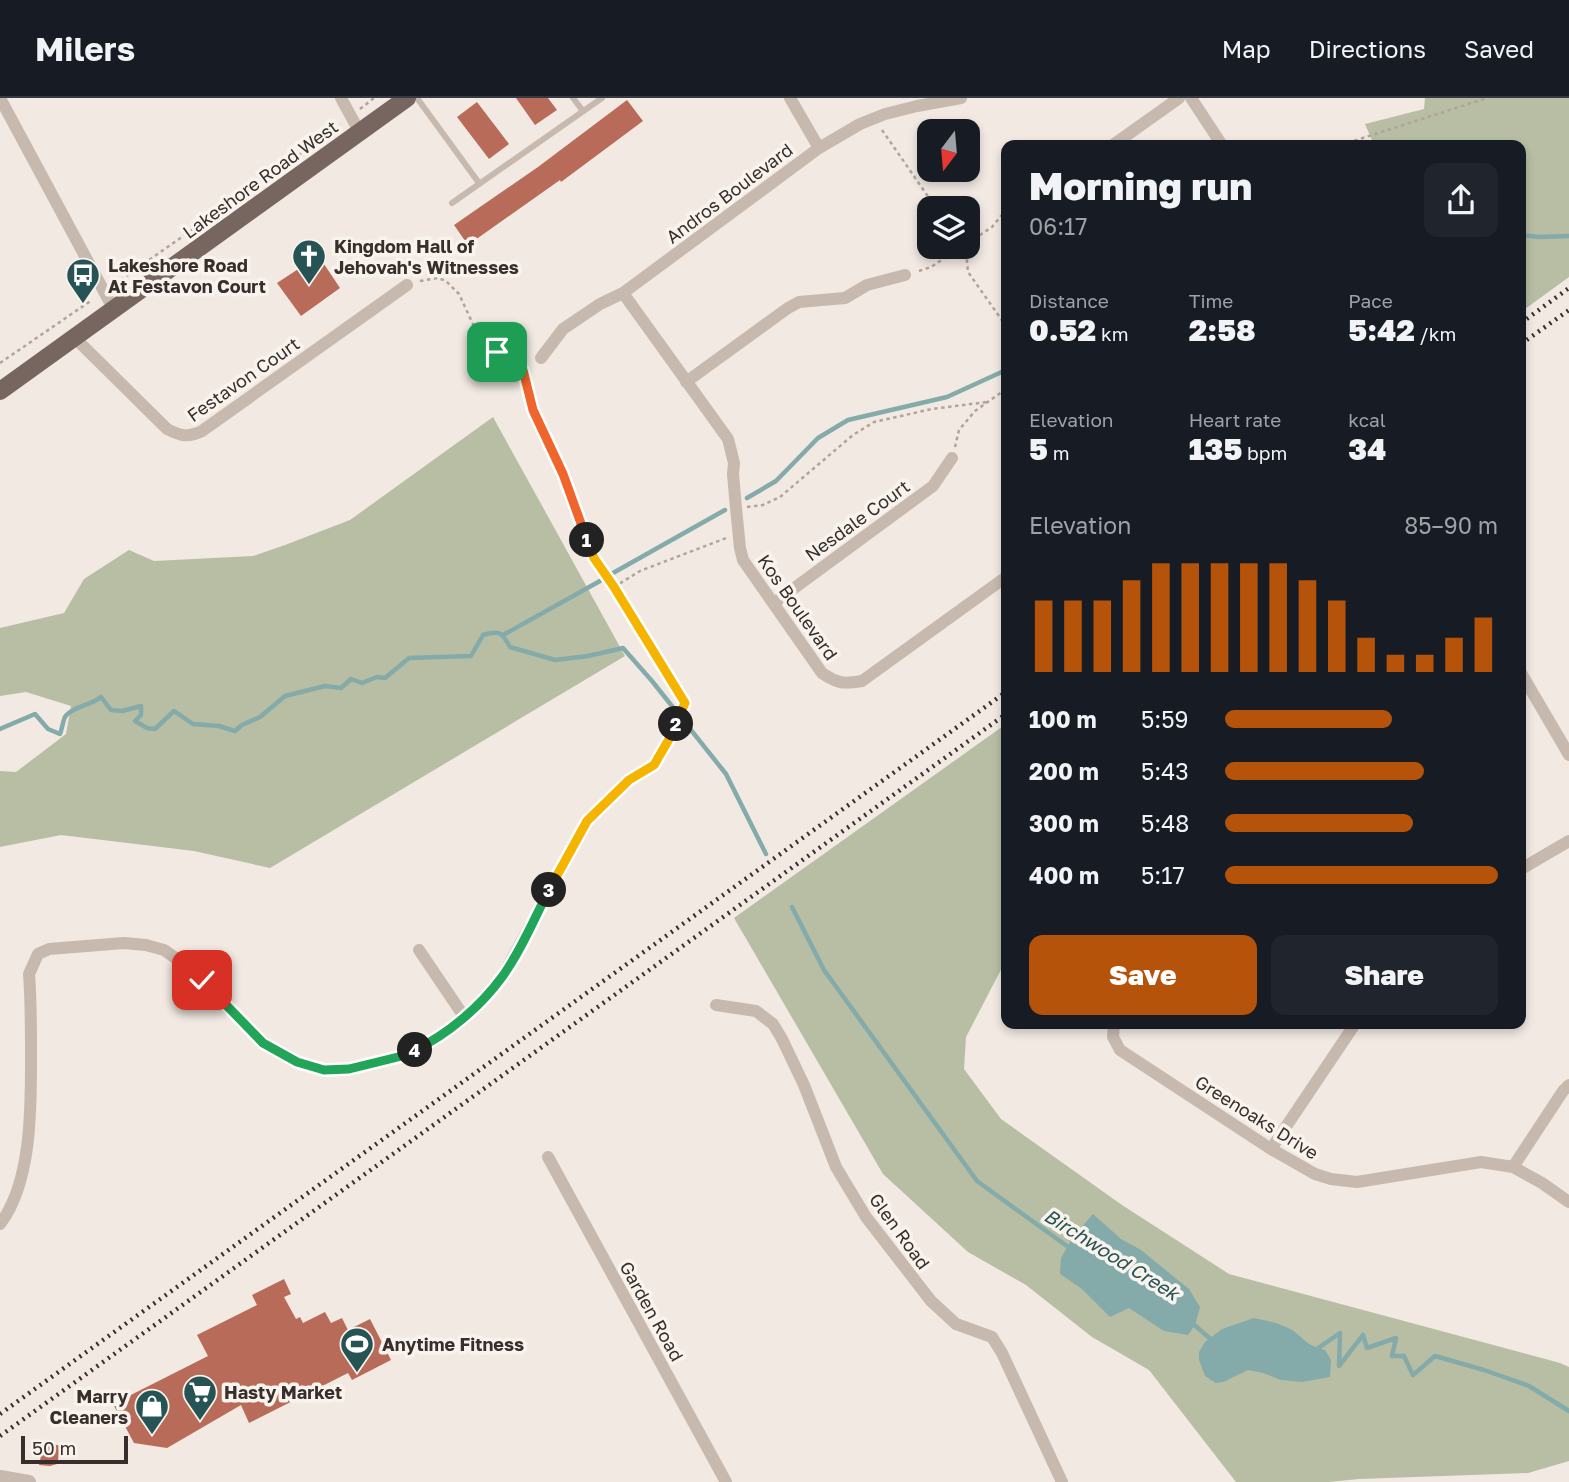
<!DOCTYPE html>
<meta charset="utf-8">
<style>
body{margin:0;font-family:"Golos Text",sans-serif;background:#20242c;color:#f1f3f6;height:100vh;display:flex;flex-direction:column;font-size:26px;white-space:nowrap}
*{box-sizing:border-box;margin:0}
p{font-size:23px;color:#9ea1a6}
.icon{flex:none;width:38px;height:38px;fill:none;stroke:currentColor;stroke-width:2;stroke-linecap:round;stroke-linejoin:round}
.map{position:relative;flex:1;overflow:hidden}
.side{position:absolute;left:1001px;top:42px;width:525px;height:889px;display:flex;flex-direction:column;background:#171b24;border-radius:14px;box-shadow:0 4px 10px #0003}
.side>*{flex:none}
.needle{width:46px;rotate:196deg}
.controls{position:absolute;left:917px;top:21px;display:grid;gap:14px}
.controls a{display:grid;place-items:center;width:63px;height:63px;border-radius:14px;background:#171b24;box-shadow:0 4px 10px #0003;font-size:35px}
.scale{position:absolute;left:21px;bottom:18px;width:107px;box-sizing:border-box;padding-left:7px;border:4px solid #382f2c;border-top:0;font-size:19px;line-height:24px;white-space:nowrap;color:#382f2c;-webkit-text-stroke:5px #f9f3ee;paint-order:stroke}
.pin{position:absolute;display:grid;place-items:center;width:60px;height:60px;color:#fff;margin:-30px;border-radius:14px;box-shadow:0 4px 10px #0006}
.km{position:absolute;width:35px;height:35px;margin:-18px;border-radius:50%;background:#222;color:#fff;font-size:19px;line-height:35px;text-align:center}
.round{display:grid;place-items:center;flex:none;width:74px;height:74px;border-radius:14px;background:#20242c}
.summary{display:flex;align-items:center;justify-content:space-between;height:119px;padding:0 28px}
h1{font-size:38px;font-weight:800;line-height:52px}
.figures{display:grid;grid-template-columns:repeat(3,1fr);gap:10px;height:119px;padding:7px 28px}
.figures div{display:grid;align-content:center}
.figures b{font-size:30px;font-weight:800}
.figures small{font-size:19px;font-weight:400}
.figures p{font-size:19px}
.chart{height:196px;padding:14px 28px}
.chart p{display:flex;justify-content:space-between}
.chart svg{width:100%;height:126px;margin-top:7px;stroke:#b45309;stroke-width:6}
.primary-button{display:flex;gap:14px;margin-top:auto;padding:14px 28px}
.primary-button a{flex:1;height:80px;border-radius:14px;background:#b45309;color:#fff;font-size:28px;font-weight:800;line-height:80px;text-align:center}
.primary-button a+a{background:#20242c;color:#f1f3f6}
ul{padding:0 28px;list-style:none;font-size:23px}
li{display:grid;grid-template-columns:112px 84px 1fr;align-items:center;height:52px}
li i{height:18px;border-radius:9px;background:#b45309}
header{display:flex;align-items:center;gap:42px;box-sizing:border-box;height:98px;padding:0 35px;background:#171b24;border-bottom:2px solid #363941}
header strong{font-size:33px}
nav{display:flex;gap:38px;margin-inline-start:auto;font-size:24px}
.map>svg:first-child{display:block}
</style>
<header>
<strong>Milers</strong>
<nav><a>Map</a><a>Directions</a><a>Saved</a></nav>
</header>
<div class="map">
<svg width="1569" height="1384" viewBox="0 0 1569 1384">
<rect width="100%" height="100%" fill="#f1e9e2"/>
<!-- green -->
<path fill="#b7bea3" d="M 1425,0 L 1569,0 L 1569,179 L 1521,214 L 1521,47 L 1374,47 L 1365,26 L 1424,11 Z
M 493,319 L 625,558 L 270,770 L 194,753 L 61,737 L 0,749 L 0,673 L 16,674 L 66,636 L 71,608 L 26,594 L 0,598 L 0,530 L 64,515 L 84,481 L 129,452 L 154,463 L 253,458 L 285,447 L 350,422 Z
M 1006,626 L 1006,862 L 966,939 L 964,971 L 1001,1021 L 1122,1107 L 1229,1176 L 1560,1265 L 1569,1269 L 1569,1363 L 1528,1375 L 1359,1381 L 1328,1384 L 1236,1384 L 1149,1272 L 1092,1239 L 1026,1187 L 968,1154 L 883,1076 L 734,820 Z"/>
<!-- water -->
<path fill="#84abaa" d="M 1093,1116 L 1121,1141 L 1141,1152 L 1189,1191 L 1200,1209 L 1195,1227 L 1188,1237 L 1164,1233 L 1129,1210 L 1110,1219 L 1082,1191 L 1060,1176 L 1061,1160 L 1073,1139 Z
M 1254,1220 C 1268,1223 1280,1225 1292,1232 C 1306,1242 1307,1248 1325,1252 L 1331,1262 L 1330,1279 L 1302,1284 L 1281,1282 L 1263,1275 L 1248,1272 L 1223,1284 L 1216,1285 L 1205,1278 L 1199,1262 L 1199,1254 L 1205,1244 L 1222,1231 Z"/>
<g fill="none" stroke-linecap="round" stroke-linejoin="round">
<!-- stream -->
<path stroke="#84abaa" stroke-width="4.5" d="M 1521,137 L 1538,139 L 1569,138
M 747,400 L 776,383 L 818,340 L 848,322 L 947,299 L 1006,272
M 613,475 L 725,412
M 503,537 L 600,483
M 0,631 L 35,616 L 48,631 L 60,636 C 62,631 63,623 65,619 C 71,609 92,607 101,599 L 111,612 L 122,613 L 141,608 L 141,617 L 135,623 L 147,630 L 155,631 L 174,613 L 193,626 L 219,628 L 235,633 L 242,627 L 260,619 L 285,598 L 325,588 L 341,590 L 351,581 L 362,585 L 377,579 L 385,580 L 409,560 L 471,558 L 483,537 C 499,532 502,534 510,549 L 555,562 L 588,558 L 623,550 L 652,583 L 726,676 L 766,756
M 792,809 L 824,872 L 977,1083 L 1071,1151
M 1191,1224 L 1214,1244
M 1314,1253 L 1340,1235 L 1339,1268 L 1363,1237 L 1367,1250 L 1396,1240 L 1392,1258 L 1404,1258 L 1413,1277 L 1435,1258 L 1484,1272 L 1529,1288 L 1569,1313"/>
</g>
<!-- building -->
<path fill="#b86b59" d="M 516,0 L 548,0 L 557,12 L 535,27 Z
M 627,2 L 643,23 L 561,84 L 560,82 L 468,147 L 454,127 L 538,69 Z
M 477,4 L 509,46 L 489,61 L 457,19 Z
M 315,160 L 322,163 L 340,190 L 301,218 L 277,185 Z
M 284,1181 L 291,1196 L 284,1199 L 296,1221 L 300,1219 L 303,1225 L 325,1214 L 331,1225 L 342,1220 L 348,1232 L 370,1221 L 391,1262 L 352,1282 L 348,1275 L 249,1325 L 241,1307 L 167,1350 L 134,1345 L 113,1306 L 208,1258 L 197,1237 L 257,1207 L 252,1197 Z
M 44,1344 L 61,1348 L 57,1366 L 50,1368 L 39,1367 Z"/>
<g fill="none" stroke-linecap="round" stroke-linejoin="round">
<!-- path -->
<path stroke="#b4a399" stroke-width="2.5" stroke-dasharray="3.5 3.5" stroke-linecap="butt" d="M 360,11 L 374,0
M 882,32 L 936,110
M 330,35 L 341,26
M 1341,47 L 1487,0
M 968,145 L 992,129 L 1006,112
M 962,149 L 966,153 L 968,174 L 1006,228
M 919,173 L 931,169 L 961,149
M 420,183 L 438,180 L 446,183 L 459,196 L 478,237 L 523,272 L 533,312 L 563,376 L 594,460 L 614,489 L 685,605 L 672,637 L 660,657
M 115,186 L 310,49
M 0,265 L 92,202
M 955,349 L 959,332 L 975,313 L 1006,291
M 747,409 L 763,407 L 780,399 L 853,337 L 874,324 L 932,311 L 987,304
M 614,489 L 640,473 L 726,440"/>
<!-- service -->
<path stroke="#c8b9af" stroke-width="6" d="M 417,0 L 479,85
M 573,0 L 583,13
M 452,105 L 602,0"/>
<!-- minor -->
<path stroke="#c8b9af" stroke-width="12" d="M 0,0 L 114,212
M 341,0 L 360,35
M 790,0 L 819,50
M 1191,0 L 1222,47
M 1113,47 L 1179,0
M 623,195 L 728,341 L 734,365 L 733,376 L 736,410 L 740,450 L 743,462 L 822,575 C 838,586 844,586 862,583 L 1006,479
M 75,240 L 167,331 C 181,338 187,340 202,333 L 407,187
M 541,260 L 563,231 L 600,206 L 623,195 L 819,50 L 860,26 L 885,16 L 917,8 L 961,0
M 686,284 L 788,210 L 799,204 L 845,200 L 867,187 L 905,177
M 774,505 L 933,388 L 952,360
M 1521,575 L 1569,657
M 1521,771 L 1569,743
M 419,852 L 465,920
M 716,907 L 756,913 L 773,926 L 782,941 L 804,987 L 836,1069 L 866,1119 L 931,1203 L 956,1226 L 992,1239 L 1002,1255 L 1062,1384
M 1114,926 L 1113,939 L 1120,952 L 1271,1051 L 1315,1076 L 1331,1081 L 1357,1084 L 1481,1064 L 1513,1069 L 1542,1085 L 1569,1104
M 1271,1051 L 1355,926
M 548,1059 L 726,1384
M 1513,1069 L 1563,993 L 1569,987
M 0,1126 C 33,1083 31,1004 31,952 C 31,927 31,902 29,876 L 38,856 L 49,851 L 124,845 L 146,847 L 164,852 L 177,861 L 202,882 L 263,945 L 297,964 L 324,972 L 349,971 L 402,958 L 433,943 L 465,920 L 502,879 L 588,723 L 629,682 L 654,667"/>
<!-- tertiary -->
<path stroke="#c8b9af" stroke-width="14" d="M 0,1379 L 29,1384"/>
<!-- primary -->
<path stroke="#77665f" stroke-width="18" d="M 0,293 L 407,0"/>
<!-- rail -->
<path stroke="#382f2c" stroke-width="4.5" stroke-dasharray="2 5" stroke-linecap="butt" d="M 1521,225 L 1569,190
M 1521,246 L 1569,212
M 0,1316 L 1006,594
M 0,1338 L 1006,616"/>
</g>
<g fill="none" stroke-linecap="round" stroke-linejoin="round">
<!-- split-1 casing -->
<g stroke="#fff" stroke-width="14">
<path id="split-1" d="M 497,254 L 523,272 L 533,312 L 563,376 L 587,442"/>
</g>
<!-- split-2 casing -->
<g stroke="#fff" stroke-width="14">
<path id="split-2" d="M 587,442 L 594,460 L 614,489 L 685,605 L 676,626"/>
</g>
<!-- split-3 casing -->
<g stroke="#fff" stroke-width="14">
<path id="split-3" d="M 549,792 L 587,723 L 629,682 L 654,667 L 672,636 L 676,626"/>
</g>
<!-- split-4 casing -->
<g stroke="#fff" stroke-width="14">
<path id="split-4" d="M 415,952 C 448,936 480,909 502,879 C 521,853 534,821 549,792"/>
</g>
<!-- split-5 casing -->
<g stroke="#fff" stroke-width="14">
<path id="split-5" d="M 202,882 L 263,945 L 297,964 L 324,972 L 349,971 L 402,958 L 415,952"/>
</g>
<!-- split-1 -->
<use href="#split-1" stroke="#f0652b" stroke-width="9"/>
<!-- split-2 -->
<use href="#split-2" stroke="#f5b400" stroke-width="9"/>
<!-- split-3 -->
<use href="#split-3" stroke="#f5b400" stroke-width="9"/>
<!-- split-4 -->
<use href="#split-4" stroke="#22a559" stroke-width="9"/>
<!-- split-5 -->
<use href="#split-5" stroke="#22a559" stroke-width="9"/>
</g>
<!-- icons -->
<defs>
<g id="church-pin" transform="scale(1.75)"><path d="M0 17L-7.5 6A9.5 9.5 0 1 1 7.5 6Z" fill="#265454" stroke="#f9f3ee"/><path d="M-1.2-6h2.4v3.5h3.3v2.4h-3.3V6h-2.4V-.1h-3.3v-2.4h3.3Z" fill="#fff"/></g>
<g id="bus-pin" transform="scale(1.75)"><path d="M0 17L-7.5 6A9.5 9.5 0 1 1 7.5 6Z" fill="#265454" stroke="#f9f3ee"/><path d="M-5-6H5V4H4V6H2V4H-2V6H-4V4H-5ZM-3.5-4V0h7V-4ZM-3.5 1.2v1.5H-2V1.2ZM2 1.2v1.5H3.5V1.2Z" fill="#fff"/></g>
<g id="stadium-pin" transform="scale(1.75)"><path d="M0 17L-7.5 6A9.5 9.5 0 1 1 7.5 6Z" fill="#265454" stroke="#f9f3ee"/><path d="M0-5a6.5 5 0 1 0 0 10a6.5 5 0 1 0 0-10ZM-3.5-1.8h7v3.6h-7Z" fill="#fff"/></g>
<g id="supermarket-pin" transform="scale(1.75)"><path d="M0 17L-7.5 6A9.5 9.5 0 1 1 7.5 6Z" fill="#265454" stroke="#f9f3ee"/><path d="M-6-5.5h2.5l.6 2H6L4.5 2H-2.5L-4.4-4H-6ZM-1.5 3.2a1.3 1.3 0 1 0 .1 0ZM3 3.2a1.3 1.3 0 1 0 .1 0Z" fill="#fff"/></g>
<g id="shop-pin" transform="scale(1.75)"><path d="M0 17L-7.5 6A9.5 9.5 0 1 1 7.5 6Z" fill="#265454" stroke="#f9f3ee"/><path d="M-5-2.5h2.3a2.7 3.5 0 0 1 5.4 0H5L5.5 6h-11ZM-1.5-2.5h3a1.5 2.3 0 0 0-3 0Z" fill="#fff"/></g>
</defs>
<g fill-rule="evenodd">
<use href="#church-pin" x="309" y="158"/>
<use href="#bus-pin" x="83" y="177"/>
<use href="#stadium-pin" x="357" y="1246"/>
<use href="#supermarket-pin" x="200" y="1294"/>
<use href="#shop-pin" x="152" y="1308"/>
</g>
<g text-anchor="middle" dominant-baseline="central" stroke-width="7" stroke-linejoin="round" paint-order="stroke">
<!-- street labels -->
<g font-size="18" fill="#382f2c" stroke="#f9f3ee">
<text transform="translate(260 81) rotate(-36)">Lakeshore Road West</text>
<text transform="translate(729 95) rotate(-37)">Andros Boulevard</text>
<text transform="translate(243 281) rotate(-35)">Festavon Court</text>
<text transform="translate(857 422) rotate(-36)">Nesdale Court</text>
<text transform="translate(798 509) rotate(55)">Kos Boulevard</text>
<text transform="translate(1257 1019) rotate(32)">Greenoaks Drive</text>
<text transform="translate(900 1133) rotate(54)">Glen Road</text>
<text transform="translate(652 1213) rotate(61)">Garden Road</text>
</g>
<!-- poi labels -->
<g font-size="18" font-weight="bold" fill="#382f2c" stroke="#f9f3ee" text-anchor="start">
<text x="334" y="148">Kingdom Hall of<tspan x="334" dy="21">Jehovah's Witnesses</tspan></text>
<text x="108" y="167">Lakeshore Road<tspan x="108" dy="21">At Festavon Court</tspan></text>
<text x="382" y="1246">Anytime Fitness</text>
<text x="224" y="1294">Hasty Market</text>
<text x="128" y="1298" text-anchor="end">Marry<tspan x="128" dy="21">Cleaners</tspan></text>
</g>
<!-- water labels -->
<g font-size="19" font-style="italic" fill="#265454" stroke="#f9f3ee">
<text transform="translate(1112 1156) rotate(32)">Birchwood Creek</text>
</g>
</g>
</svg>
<div class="controls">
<a><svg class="needle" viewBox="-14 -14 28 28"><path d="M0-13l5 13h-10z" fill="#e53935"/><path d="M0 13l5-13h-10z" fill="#9ea1a6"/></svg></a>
<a><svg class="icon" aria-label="layers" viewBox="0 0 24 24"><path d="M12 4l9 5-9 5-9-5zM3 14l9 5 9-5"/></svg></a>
</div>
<div class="scale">50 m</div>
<div class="pin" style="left:497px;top:254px;background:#1e9e55"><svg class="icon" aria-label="arrive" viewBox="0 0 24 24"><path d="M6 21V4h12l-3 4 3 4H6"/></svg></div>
<div class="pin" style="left:202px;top:882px;background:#d93025"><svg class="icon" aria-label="check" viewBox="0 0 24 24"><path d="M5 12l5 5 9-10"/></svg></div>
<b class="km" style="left:587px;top:442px">1</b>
<b class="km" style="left:676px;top:626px">2</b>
<b class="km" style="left:549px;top:792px">3</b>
<b class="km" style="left:415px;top:952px">4</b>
<section class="side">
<div class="summary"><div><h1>Morning run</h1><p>06:17</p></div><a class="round"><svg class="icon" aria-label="share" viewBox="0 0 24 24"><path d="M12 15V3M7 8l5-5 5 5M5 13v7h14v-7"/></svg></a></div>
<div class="figures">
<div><p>Distance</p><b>0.52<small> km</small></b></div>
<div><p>Time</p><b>2:58</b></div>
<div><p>Pace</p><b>5:42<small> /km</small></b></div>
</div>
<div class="figures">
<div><p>Elevation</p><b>5<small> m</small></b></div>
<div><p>Heart rate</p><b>135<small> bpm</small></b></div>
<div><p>kcal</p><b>34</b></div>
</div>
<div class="chart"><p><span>Elevation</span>85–90 m</p>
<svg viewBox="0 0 160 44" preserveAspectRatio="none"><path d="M5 44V19M15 44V19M25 44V19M35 44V12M45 44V6M55 44V6M65 44V6M75 44V6M85 44V6M95 44V12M105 44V19M115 44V32M125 44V38M135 44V38M145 44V32M155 44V25"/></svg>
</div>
<ul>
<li><b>100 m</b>5:59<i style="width:61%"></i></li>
<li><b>200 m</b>5:43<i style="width:73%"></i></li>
<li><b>300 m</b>5:48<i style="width:69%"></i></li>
<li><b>400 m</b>5:17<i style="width:100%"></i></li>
</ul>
<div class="primary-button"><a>Save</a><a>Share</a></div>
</section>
</div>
